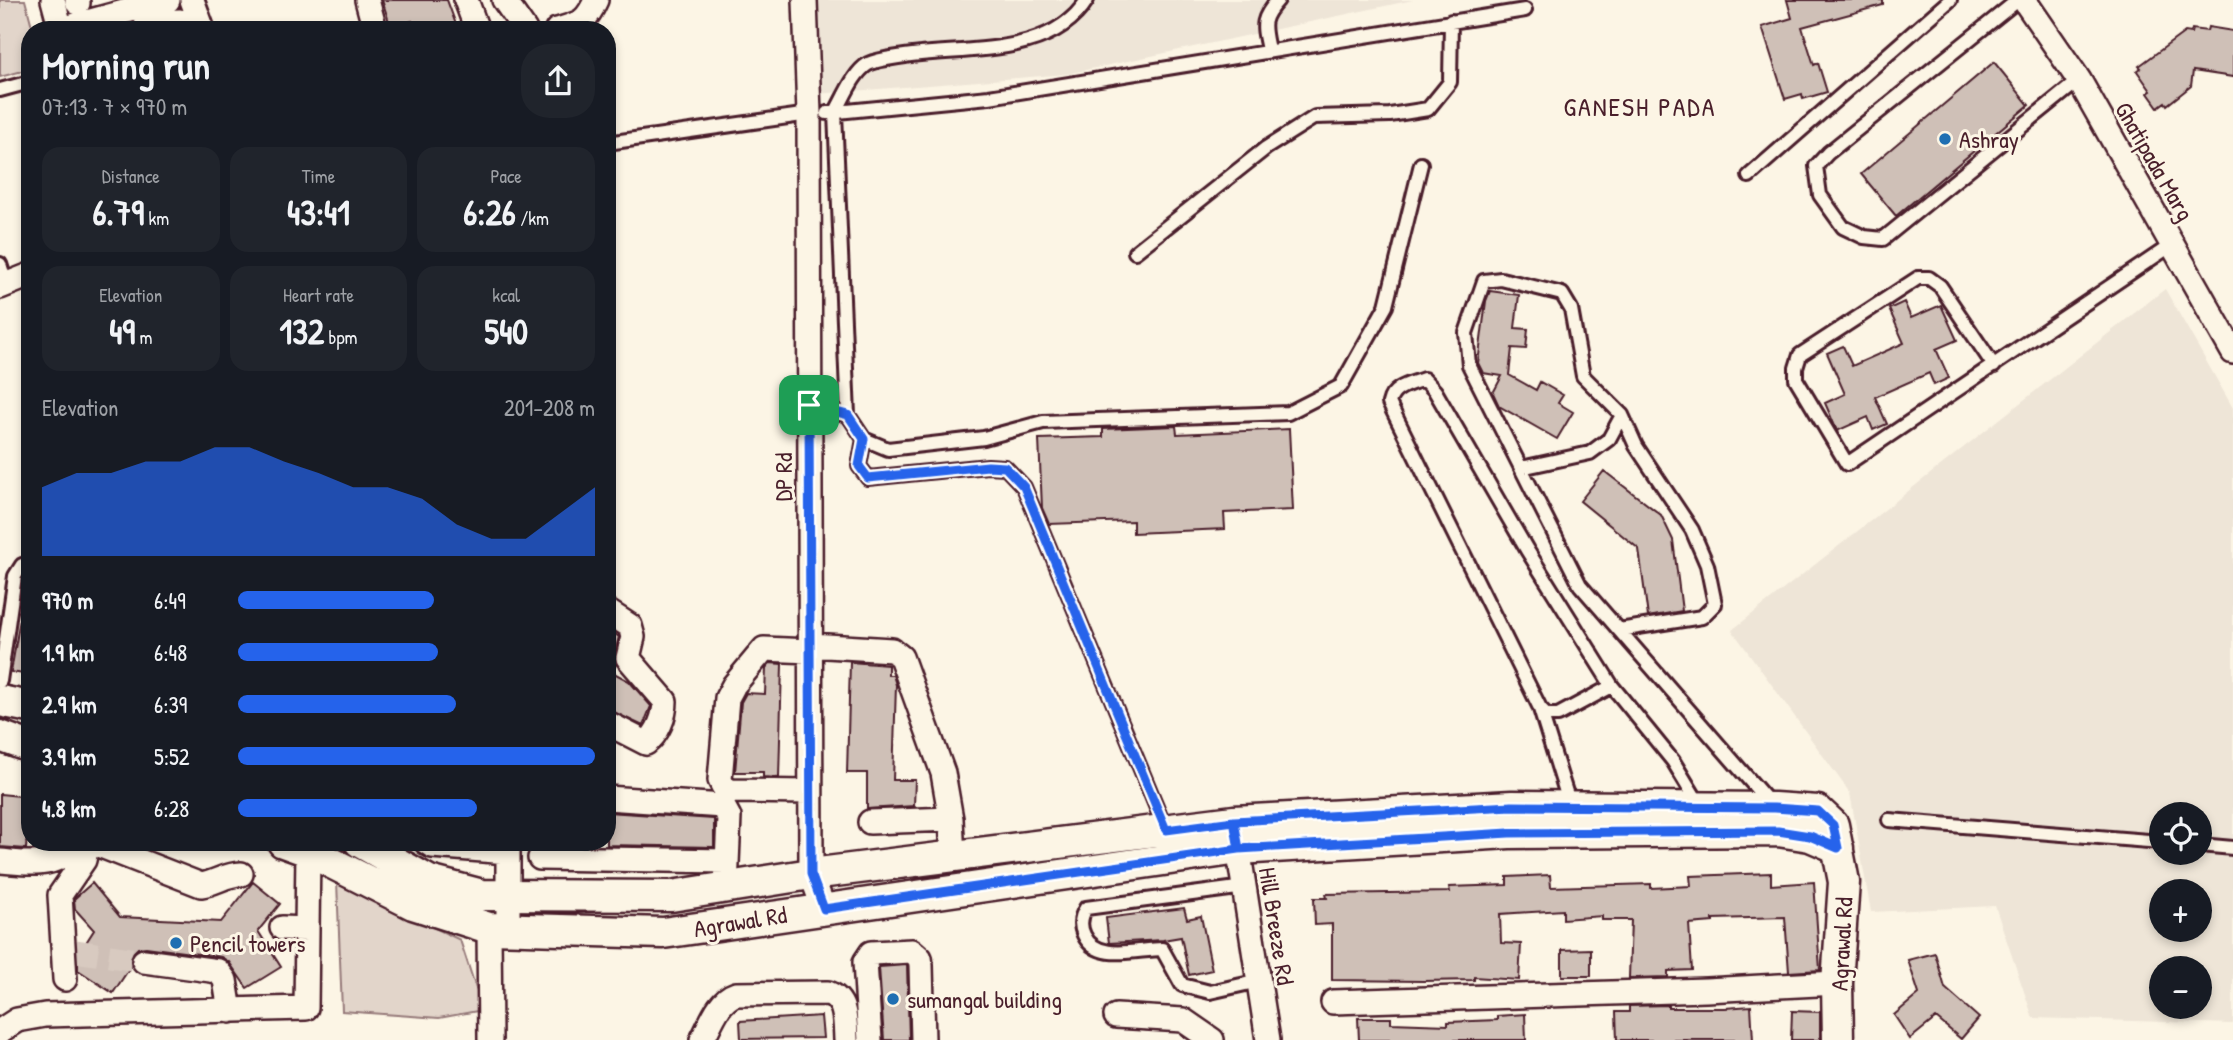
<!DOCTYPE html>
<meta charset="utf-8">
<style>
body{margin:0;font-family:"Patrick Hand",sans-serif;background:#20242c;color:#f1f3f6;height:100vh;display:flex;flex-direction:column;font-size:26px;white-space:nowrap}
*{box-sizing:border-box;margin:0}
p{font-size:23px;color:#9ea1a6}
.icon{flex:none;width:38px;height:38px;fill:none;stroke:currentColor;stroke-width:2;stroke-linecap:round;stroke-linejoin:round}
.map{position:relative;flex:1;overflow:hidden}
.side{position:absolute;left:21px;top:21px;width:595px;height:830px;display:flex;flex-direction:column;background:#171b24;border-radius:28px;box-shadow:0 4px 10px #0003}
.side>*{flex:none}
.buttons{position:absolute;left:2149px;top:802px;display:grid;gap:14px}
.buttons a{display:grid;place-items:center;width:63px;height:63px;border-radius:50%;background:#171b24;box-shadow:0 4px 10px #0003;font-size:35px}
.pin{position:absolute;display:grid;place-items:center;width:60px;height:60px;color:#fff;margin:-30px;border-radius:14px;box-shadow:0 4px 10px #0006}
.round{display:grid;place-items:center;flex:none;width:74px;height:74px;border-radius:28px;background:#20242c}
.summary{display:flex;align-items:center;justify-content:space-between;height:119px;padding:0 21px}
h1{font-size:38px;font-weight:700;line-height:52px}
.figures{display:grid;grid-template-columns:repeat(3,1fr);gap:10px;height:119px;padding:7px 21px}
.figures div{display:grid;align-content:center;border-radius:18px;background:#20242c;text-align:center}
.figures b{font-size:35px;font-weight:700}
.figures small{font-size:19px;font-weight:400}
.figures p{font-size:19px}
.chart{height:196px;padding:14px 21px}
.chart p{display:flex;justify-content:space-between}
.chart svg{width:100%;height:126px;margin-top:7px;fill:#2563eb;opacity:.7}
ul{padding:0 21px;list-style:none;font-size:23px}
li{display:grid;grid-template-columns:112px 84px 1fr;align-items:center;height:52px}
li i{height:18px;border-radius:9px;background:#2563eb}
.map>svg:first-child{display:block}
</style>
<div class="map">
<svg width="2233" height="1040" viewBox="0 0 2233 1040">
<rect width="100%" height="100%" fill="#fcf5e5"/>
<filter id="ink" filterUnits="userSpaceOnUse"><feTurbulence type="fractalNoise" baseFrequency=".0143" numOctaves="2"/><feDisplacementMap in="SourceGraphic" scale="14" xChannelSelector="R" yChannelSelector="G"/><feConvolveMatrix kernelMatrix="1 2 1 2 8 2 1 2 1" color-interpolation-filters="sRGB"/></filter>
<g filter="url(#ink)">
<!-- built -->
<path fill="#eee5d7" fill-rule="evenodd" d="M 813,0 L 1413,0 L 1067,74 L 816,94 Z
M 2165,289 L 2233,408 L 2233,1024 L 2033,1018 L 1995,906 L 1871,912 L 1850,793 L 1732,630 ZM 2161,814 L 2200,814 L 2200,852 L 2161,852 ZM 2161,891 L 2200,891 L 2200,929 L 2161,929 ZM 2161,968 L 2200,968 L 2200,1006 L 2161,1006 Z"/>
<!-- green -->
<path fill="#e2d5ca" stroke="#967a7a" stroke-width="2" d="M 0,0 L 25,0 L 33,30 L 30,30 L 30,69 L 0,77 Z
M 337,881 L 460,940 L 483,1010 L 439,1018 L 342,1011 Z"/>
<!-- building -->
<path fill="#cfc0b7" stroke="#4a1f2b" stroke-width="2" d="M 382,0 L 447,0 L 458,30 L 415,30 L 412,21 L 391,28 Z
M 1787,0 L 1883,0 L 1883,5 L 1802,27 L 1814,65 L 1818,63 L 1827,92 L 1803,99 L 1802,94 L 1785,99 L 1762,27 L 1792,18 Z
M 2208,27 L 2233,31 L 2233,77 L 2193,71 L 2191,86 L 2167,105 L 2165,102 L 2158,107 L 2148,93 L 2151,91 L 2137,71 L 2141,68 L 2139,66 L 2185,32 L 2191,33 L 2192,29 L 2207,31 Z
M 1994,62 L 2029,105 L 1896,216 L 1861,174 Z
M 1490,291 L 1519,295 L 1515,328 L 1528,329 L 1526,349 L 1512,348 L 1509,375 L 1536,390 L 1540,382 L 1563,395 L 1558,403 L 1573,412 L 1557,439 L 1499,406 L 1493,393 L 1502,376 L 1483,373 L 1478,363 L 1486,301 Z
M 1904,302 L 1911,318 L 1941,305 L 1957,340 L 1936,349 L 1949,378 L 1934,385 L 1929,373 L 1875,397 L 1887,424 L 1873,430 L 1868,417 L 1837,431 L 1825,403 L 1845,394 L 1827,353 L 1843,346 L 1852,366 L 1904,343 L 1889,309 Z
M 1176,426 L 1177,434 L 1289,429 L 1293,510 L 1224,513 L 1225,529 L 1133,533 L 1133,521 L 1049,524 L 1042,508 L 1039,439 L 1103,437 L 1103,429 Z
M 1604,471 L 1661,515 L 1673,540 L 1682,611 L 1648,617 L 1639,549 L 1580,501 Z
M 21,613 L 30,614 L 30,675 L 11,672 Z
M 607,628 L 619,637 L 614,655 L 616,664 L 612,672 L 629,681 L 651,706 L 643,726 L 607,709 Z
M 850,662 L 888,665 L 888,675 L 893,675 L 896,685 L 893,780 L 915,780 L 914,806 L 867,809 L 867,773 L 847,773 Z
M 770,663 L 782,664 L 779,778 L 763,777 L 763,772 L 735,772 L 741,702 L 746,693 L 765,694 L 766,668 Z
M 0,794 L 30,797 L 30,837 L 27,837 L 26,849 L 0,847 Z
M 607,812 L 714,819 L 714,847 L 607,845 Z
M 1771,873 L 1771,885 L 1814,882 L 1820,970 L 1789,972 L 1785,917 L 1713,919 L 1713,922 L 1689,924 L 1692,970 L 1668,971 L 1668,977 L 1629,978 L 1631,920 L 1602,920 L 1602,916 L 1563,919 L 1563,910 L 1500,914 L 1501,943 L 1521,944 L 1519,980 L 1474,977 L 1474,980 L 1423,981 L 1332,980 L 1332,924 L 1315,925 L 1314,898 L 1327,898 L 1326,894 L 1450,892 L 1449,887 L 1507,885 L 1507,877 L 1550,875 L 1551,887 L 1651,884 L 1651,888 L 1691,886 L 1690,876 Z
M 253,882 L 280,904 L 258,931 L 281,967 L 247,988 L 229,962 L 221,957 L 146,947 L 138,948 L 133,953 L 131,966 L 113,993 L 78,970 L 78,955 L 94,930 L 75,909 L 74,899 L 92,883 L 120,917 L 221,922 Z
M 1184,908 L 1187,919 L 1201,916 L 1212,970 L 1189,975 L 1181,937 L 1163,940 L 1109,943 L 1106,918 Z
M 1591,949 L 1591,976 L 1562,976 L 1562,950 Z
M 1935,953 L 1945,988 L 1979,1018 L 1961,1039 L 1936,1018 L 1910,1039 L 1894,1015 L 1919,994 L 1908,960 Z
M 907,965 L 909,1040 L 884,1040 L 879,967 Z
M 1668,1005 L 1668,1008 L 1725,1008 L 1751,1006 L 1753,1040 L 1617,1040 L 1616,1012 L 1629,1012 L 1629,1006 Z
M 1792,1011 L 1820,1012 L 1820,1040 L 1791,1040 Z
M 1525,1014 L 1526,1040 L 1359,1040 L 1358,1018 L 1391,1018 L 1391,1023 L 1448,1025 L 1448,1022 L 1497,1020 L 1497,1016 Z
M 821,1016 L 823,1038 L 741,1039 L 740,1021 Z"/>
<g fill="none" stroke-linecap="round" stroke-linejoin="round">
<!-- minor-tunnel -->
<path stroke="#d8cac0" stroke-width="23" stroke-dasharray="23 11" stroke-linecap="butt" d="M 75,951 L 144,961"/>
<!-- service casing -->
<g stroke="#4a1f2b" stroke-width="18">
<path id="service" d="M 2018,0 L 1828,153 L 1816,166 L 1820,195 L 1843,227 L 1864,237 L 1883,239 L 2079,80
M 1268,50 C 1263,25 1260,20 1278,0
M 0,90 L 30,82
M 827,113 L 989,97 L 1525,10
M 607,143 L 809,114
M 1749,176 L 1950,0
M 1135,252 L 1266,148 L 1315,117 L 1390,115 L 1428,109 L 1450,82 L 1451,21
M 0,264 L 6,283
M 1994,366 L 1940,286 L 1929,278 L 1918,278 L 1800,355 L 1796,368 L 1796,379 L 1847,464 L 2173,244
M 809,405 L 848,415 L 864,439 L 888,449 L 984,438 L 1043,422 L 1288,413 L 1341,386 L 1386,306 L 1421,164
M 848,415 L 835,113 C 844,98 853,73 868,64 C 879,59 893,58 905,56 C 963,47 1051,58 1087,0
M 864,439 L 859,466 L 868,478 L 988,466 L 1005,467 L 1024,487 L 1166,830
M 1521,468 L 1590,453 L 1609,439 L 1622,415
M 1619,630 L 1702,617 L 1715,604 L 1707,565 L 1692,530 L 1636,446 L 1622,415 L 1583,376 L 1571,309 L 1562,294 L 1501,279 L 1484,281 L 1466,333 L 1469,365 L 1580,585 L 1772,806
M 0,681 L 15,576 L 22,565 L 30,563
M 1612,686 L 1558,715 L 1547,715 L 1540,708 L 1389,403 C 1392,387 1410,384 1424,379 L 1435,391 L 1527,550 L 1612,686 L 1673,761 L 1699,804
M 1540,709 L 1570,805
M 1889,820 L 2161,842
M 2200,845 L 2233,848
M 1245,887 L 1086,908 C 1081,916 1079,925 1084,935 C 1097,963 1137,949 1162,949 L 1182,985 L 1210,992 L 1259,981"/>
</g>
<!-- minor casing -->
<g stroke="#4a1f2b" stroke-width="28">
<path id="minor" d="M 53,0 L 61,30
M 77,0 L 78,3
M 192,0 L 203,30
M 367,0 L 375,30
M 466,0 L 477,30
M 504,0 L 525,30
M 805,0 L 809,114 L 811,874 L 824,909
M 2024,0 L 2079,80 L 2233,352
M 61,29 L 168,0
M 143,30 L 162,22 L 180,21 L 190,30
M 557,30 C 580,23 586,23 596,0
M 0,287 L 30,275
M 607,611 L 630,626 L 633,637 L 628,658 L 665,701 C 665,716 658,734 646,743 L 607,723
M 810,645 L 892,650 L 901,657 L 943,773 L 951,819 L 953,857
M 809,792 L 730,791 L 723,786 L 720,780 L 727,698 L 734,685 L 764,649 L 810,651
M 607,798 L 723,806 L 729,817 L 726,887
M 870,822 L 951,819
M 1236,835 L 1268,1040
M 91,842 L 201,885 C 216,883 226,874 241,874
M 426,842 L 432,846 L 508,852
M 540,858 L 727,861
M 0,861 C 27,863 59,870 74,842
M 282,928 L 307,929
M 489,928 L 490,1040
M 508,929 L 508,842
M 144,961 L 218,971 L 225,980 L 230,1011
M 65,979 L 60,895 L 84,860 L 88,842
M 1333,1002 L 1706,990 L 1837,983
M 1116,1016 L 1183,1020 L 1212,1040
M 0,1031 L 17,1020 L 45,1015 L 306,1008 L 308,851
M 702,1040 C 711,1024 718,1000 736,994 L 828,993 C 847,1000 845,1022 846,1040
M 870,1040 L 865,962 L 871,953 L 912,951 L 920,958 L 921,965 L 923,1040"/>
</g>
<!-- tertiary casing -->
<g stroke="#4a1f2b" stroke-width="35">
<path id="tertiary" d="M 0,701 L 30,707
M 0,736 L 30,747
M 283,842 L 308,851 L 413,904 L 489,928 L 663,933 L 1239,849 L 1509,833 L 1778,831 L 1810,836 L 1838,848
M 360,842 L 429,881 L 482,895 L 671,896 L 811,874 L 1234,821 L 1512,806 L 1774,808 L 1818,811 L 1833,825 L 1844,882 L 1837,983 L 1838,1040"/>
</g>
<!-- service -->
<use href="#service" stroke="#fcf5e5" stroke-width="12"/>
<!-- minor -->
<use href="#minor" stroke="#fcf5e5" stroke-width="23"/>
<!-- tertiary -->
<use href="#tertiary" stroke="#fcf5e5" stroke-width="30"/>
</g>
</g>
<g fill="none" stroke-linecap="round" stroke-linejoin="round" filter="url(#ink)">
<!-- route casing -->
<g stroke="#fff" stroke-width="14">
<path id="route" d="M 809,405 L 848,415 L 864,439 L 859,466 L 868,478 L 988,466 L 1005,467 L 1024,487 L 1166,830 L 1234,821 L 1239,849 L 1509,833 L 1778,831 L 1810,836 L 1838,848 L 1833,825 L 1818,811 L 1774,808 L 1512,806 L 1234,821 L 1239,849 L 824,909 L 811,874 L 809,405"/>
</g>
<!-- route -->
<use href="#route" stroke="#2563eb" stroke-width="9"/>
</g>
<!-- markers -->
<g fill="#1f6fb2" stroke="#fcf5e5" stroke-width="2.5">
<circle cx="1945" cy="139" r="7"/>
<circle cx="176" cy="943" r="7"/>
<circle cx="893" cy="999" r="7"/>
</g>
<g text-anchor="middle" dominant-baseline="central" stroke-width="6" stroke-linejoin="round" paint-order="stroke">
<!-- poi labels -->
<g font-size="24" fill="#4a1f2b" stroke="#fcf5e5" text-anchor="start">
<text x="1959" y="139">Ashray</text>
<text x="190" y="943">Pencil towers</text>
<text x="907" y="999">sumangal building</text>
</g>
<!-- street labels -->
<g font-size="24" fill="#4a1f2b" stroke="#fcf5e5">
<text transform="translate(2155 161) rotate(60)">Ghatipada Marg</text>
<text transform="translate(783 477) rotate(-90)">DP Rd</text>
<text transform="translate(740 921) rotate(-9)">Agrawal Rd</text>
<text transform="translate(1277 926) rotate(81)">Hill Breeze Rd</text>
<text transform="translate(1841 944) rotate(-87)">Agrawal Rd</text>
</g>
<!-- neighbourhood labels -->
<g font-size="26" letter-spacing="2" fill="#4a1f2b" stroke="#fcf5e5">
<text x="1640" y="106">GANESH PADA</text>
</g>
</g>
</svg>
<div class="buttons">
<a><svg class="icon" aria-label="locate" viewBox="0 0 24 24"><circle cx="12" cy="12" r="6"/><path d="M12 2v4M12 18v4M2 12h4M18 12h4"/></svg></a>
<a>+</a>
<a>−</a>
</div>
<div class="pin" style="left:809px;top:405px;background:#1e9e55"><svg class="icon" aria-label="arrive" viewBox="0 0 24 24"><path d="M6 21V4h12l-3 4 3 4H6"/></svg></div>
<section class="side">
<div class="summary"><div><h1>Morning run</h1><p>07:13 · 7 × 970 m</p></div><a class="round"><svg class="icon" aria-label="share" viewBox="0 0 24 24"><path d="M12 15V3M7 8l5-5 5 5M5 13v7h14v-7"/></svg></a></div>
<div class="figures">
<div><p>Distance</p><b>6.79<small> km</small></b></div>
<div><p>Time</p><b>43:41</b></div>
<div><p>Pace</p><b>6:26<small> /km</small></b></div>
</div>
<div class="figures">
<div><p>Elevation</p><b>49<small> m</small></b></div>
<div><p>Heart rate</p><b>132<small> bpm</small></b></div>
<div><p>kcal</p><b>540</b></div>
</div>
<div class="chart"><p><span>Elevation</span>201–208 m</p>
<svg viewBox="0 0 160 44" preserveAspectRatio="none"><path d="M0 44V20L10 15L20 15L30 11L40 11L50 6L60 6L70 11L80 15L90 20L100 20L110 24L120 33L130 38L140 38L150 29L160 20V44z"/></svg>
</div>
<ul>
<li><b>970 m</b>6:49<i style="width:55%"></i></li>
<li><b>1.9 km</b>6:48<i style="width:56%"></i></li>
<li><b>2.9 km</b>6:39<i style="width:61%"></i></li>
<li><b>3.9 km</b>5:52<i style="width:100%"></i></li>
<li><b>4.8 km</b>6:28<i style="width:67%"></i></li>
</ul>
</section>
</div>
